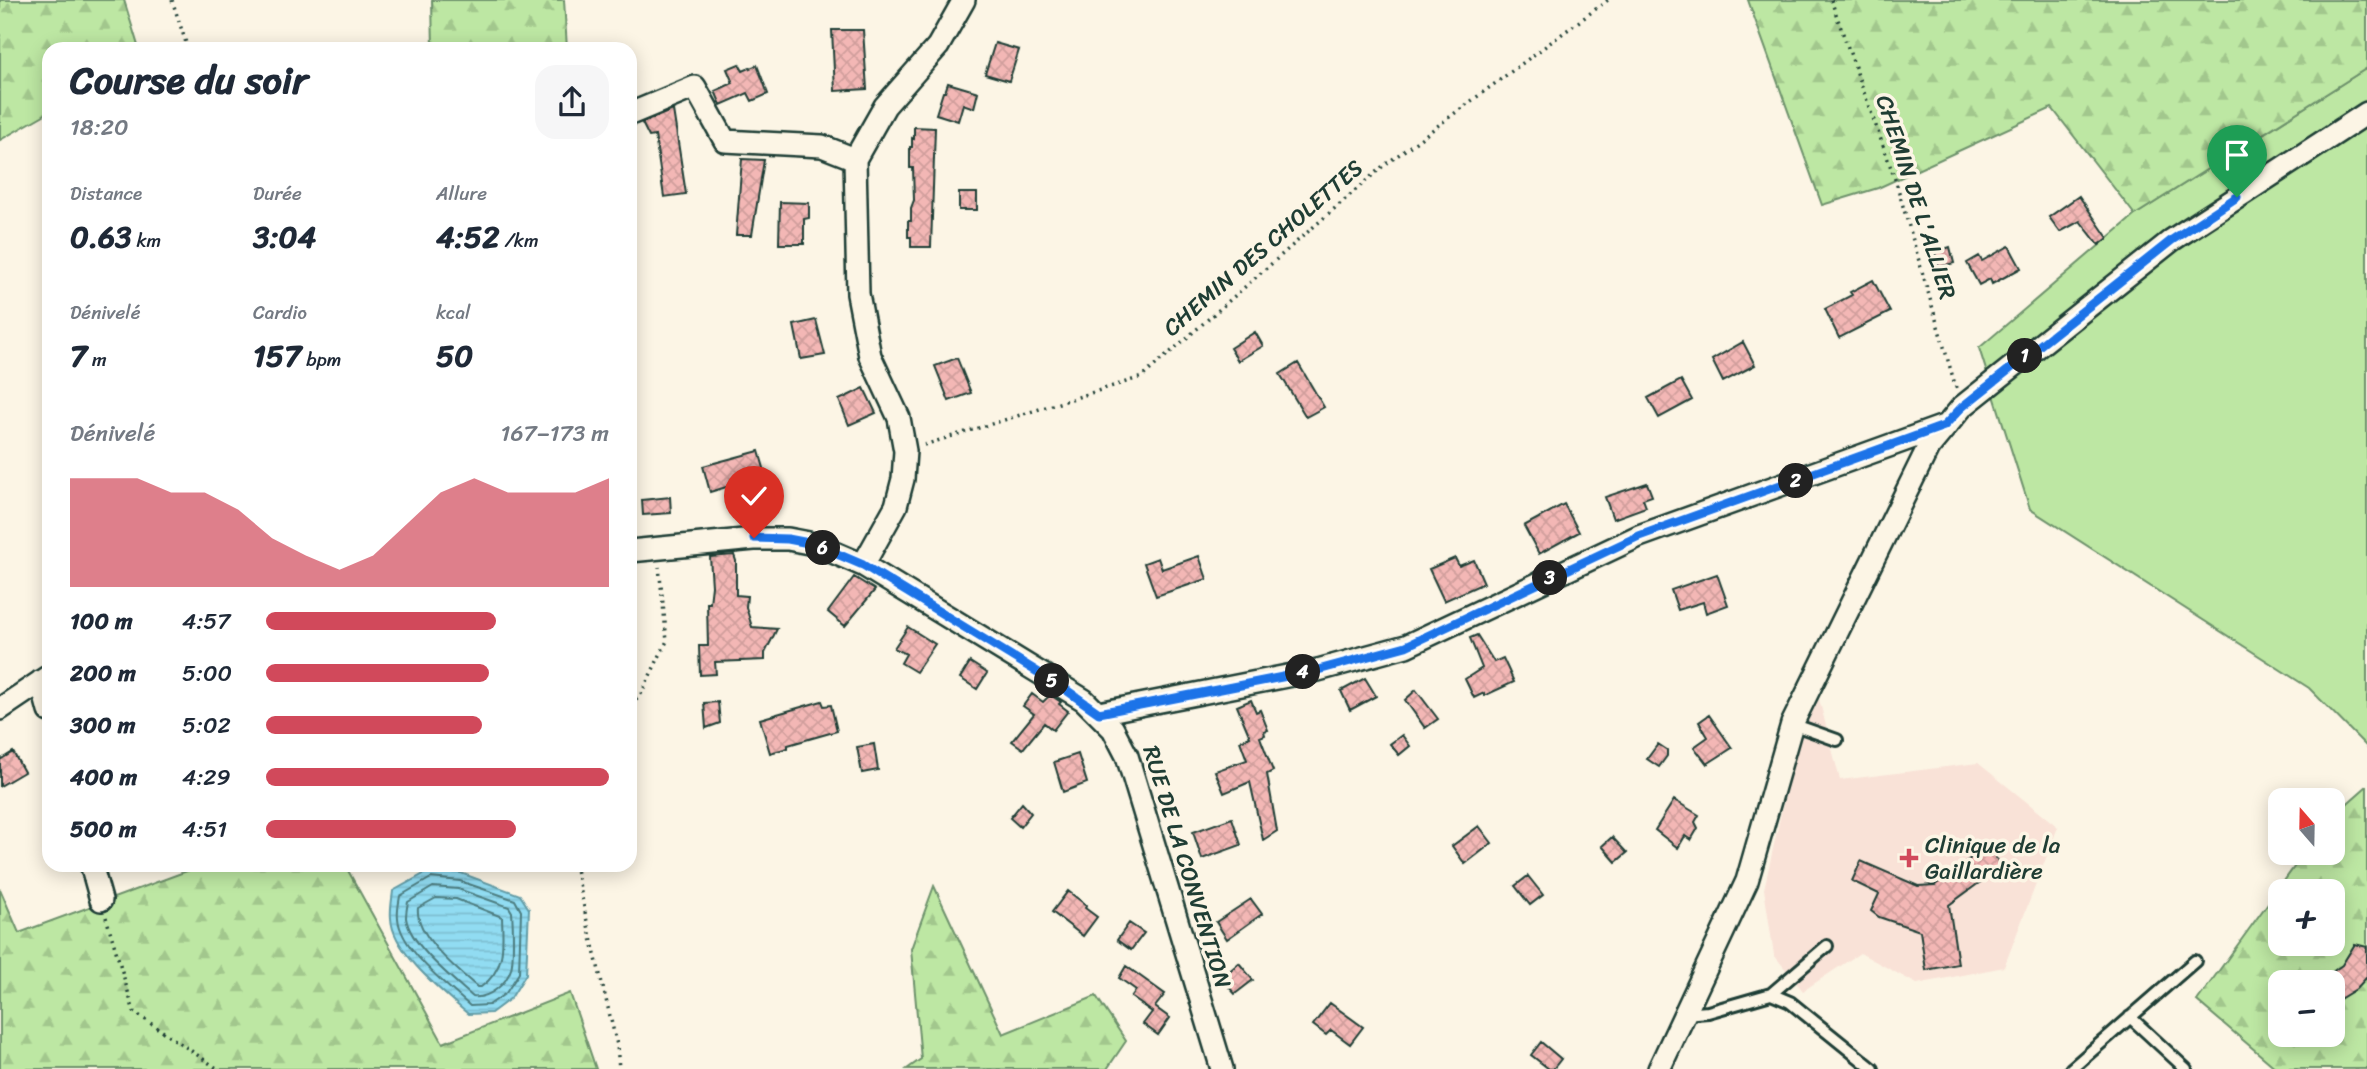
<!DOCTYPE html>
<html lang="fr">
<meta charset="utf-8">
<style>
body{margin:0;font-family:Sriracha,sans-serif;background:#f6f6f7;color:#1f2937;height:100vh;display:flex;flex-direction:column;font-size:26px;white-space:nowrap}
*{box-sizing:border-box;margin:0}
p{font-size:23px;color:#747a83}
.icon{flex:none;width:38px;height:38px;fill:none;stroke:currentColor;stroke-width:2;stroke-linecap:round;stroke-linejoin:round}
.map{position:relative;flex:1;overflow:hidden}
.panel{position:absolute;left:42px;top:42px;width:595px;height:830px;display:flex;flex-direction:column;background:#fff;border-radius:21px;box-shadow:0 4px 18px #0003}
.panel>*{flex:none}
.needle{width:46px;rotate:340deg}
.tools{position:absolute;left:2268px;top:788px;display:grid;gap:14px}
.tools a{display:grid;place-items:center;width:77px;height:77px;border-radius:14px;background:#fff;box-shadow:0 4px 18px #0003;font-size:35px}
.pin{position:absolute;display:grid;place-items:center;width:60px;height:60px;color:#fff;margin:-72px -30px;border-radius:50% 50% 50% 0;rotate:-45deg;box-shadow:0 0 7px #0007}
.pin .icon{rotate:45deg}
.km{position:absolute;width:35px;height:35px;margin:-18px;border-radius:50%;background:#222;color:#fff;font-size:19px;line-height:35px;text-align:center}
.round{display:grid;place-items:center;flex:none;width:74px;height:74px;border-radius:21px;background:#f6f6f7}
.head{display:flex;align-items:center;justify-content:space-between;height:119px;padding:0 28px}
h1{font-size:38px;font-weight:700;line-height:52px}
.stats{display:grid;grid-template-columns:repeat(3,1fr);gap:10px;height:119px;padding:7px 28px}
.stats div{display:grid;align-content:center}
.stats b{font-size:30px;font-weight:700}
.stats small{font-size:19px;font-weight:400}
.stats p{font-size:19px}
.chart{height:196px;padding:14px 28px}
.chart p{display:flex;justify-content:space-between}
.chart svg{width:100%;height:126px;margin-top:7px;fill:#d1495b;opacity:.7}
ul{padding:0 28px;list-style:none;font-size:23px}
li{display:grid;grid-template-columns:112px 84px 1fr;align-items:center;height:52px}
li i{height:18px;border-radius:9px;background:#d1495b}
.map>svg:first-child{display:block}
</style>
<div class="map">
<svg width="2367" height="1069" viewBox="0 0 2367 1069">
<defs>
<pattern id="forest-firs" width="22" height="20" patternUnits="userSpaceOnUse" patternTransform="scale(1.75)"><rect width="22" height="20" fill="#bde7a3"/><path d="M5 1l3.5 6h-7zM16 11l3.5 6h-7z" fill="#a2c78d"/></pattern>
<pattern id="water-rules" width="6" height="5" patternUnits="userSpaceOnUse" patternTransform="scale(1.75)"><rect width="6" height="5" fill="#91dcf2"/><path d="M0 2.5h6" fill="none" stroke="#7dbed0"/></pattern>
<pattern id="building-cross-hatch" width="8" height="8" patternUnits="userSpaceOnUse" patternTransform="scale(1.75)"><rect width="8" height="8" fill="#f3b7b5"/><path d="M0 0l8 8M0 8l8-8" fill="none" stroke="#d09e9c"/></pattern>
</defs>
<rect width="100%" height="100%" fill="#fcf5e5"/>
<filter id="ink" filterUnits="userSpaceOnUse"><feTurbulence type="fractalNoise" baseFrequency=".0143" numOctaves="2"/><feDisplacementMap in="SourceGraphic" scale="14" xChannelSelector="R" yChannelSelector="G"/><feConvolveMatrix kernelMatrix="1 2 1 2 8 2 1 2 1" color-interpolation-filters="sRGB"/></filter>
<g filter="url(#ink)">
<!-- built -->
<path fill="#f9e2d7" d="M 1816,687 L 1840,780 L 1978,763 L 2058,827 L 2004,967 L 1917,984 L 1860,953 L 1803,991 L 1774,955 L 1764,889 L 1798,738 Z"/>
<!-- grass -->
<path fill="#bde7a3" stroke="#6e926c" stroke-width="2" d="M 2367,68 L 2367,747 L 2309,688 L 2030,509 L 1979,348 L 2135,215 Z"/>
<!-- forest -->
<path fill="url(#forest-firs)" stroke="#6e926c" stroke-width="2" fill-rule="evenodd" d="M 0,0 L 124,0 L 139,49 L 49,49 L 49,112 L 0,140 Z
M 432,0 L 564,0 L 567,49 L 433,49 Z
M 1748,0 L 2367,0 L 2367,68 L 2135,215 L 2052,108 L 1878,188 L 1822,205 Z
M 2367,786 L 2367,1069 L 2277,1069 L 2197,1001 L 2305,852 L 2333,852 L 2333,816 ZM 2280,891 L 2333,891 L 2333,943 L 2280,943 ZM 2280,982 L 2333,982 L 2333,1034 L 2280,1034 Z
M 203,865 L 345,865 L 443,1043 L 570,993 L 596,1069 L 0,1069 L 0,889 L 19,933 Z
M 934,886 L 1003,1034 L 1096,996 L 1126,1041 L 1107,1069 L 907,1069 L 921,1059 L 911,949 Z"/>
<!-- water -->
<path fill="url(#water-rules)" stroke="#639ca6" stroke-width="2" d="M 429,871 L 461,873 L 520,895 L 529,909 L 526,974 L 511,998 L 491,1013 L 468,1014 C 444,993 392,952 391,918 C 390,910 392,900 393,891 Z"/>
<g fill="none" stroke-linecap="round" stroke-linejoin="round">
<!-- shore -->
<path stroke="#4d7d80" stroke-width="2" d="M 431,878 L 460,881 L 515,900 L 521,911 L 519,973 L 506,993 L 489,1005 L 470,1006 C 448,986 400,949 398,918 C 397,911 399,903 400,896 Z
M 433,887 L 458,889 L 509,907 L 512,912 C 513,925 514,958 511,969 C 506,985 488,999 473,997 C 453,979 410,945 406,918 C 406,913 407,907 408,902 Z
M 436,898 L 456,899 L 502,917 C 503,945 506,969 481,987 L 477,987 C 457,969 415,936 418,908 Z"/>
</g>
<!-- building -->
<path fill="url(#building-cross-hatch)" stroke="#1f3d34" stroke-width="2" d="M 832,30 L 863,30 L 867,89 L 835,91 Z
M 995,43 L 1019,50 L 1009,81 L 985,74 Z
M 739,64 L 743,71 L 757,65 L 768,94 L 752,101 L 748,93 L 721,105 L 715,91 L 733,83 L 727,69 Z
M 948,83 L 978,92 L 974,108 L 963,104 L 958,121 L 936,114 L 943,92 L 945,92 Z
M 673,110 L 686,194 L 664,197 L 655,136 L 649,137 L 642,123 Z
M 914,127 L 935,128 L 931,247 L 911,247 L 911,237 L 908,237 L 908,221 L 911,221 L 911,208 L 914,200 L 913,168 L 910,168 L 910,147 L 912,147 L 912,138 L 914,139 Z
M 742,159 L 764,160 L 752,235 L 736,235 Z
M 959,193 L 977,193 L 977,210 L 959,210 Z
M 2079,196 L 2108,238 L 2099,245 L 2080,221 L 2060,232 L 2049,217 Z
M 780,202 L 809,203 L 809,218 L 804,219 L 804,244 L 779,244 Z
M 2009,246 L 2021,268 L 1992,284 L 1990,279 L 1979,285 L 1967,263 L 1979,256 L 1982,261 Z
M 1950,247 L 1954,263 L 1939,267 L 1935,252 Z
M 1873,280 L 1890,312 L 1839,338 L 1825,309 L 1852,295 L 1850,292 Z
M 816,320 L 825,355 L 801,359 L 794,325 Z
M 1255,332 L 1263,346 L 1238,361 L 1230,348 Z
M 1743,342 L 1755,365 L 1723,382 L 1712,360 Z
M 957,358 L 971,393 L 949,401 L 935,366 Z
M 1298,363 L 1324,407 L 1306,417 L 1280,374 Z
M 1681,380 L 1692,400 L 1659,418 L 1648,398 Z
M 864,388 L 876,413 L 849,425 L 839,400 Z
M 759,451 L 766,475 L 710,492 L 703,466 Z
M 1647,483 L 1652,496 L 1643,499 L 1646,507 L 1613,519 L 1605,497 Z
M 670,497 L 671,513 L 643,515 L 642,500 Z
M 1564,504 L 1579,532 L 1539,554 L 1524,526 Z
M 734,555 L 736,561 L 736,595 L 747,596 L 746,607 L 752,627 L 777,629 L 765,653 L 765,660 L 715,662 L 716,674 L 700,675 L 699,646 L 708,646 L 707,603 L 710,603 L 712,586 L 710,557 Z
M 1199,556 L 1207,579 L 1156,596 L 1144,563 L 1158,558 L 1162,569 Z
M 1455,558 L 1459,566 L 1474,560 L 1484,583 L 1444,601 L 1429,569 Z
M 1717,574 L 1728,605 L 1706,613 L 1703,602 L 1678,610 L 1671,590 Z
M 854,577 L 875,590 L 845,626 L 828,612 Z
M 908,627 L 935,644 L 916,672 L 901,663 L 906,654 L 894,648 Z
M 1477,635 L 1494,662 L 1503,658 L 1514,682 L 1484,696 L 1484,693 L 1474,698 L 1465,679 L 1482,668 L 1470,638 Z
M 970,662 L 987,673 L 977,689 L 960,678 Z
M 1365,678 L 1376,696 L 1350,710 L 1341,691 Z
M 1416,690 L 1438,719 L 1425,728 L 1405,700 Z
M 1032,694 L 1043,702 L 1050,695 L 1061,702 L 1059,704 L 1068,711 L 1053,730 L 1044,723 L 1023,749 L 1012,741 L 1034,714 L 1023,706 Z
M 1251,700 L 1256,712 L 1260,710 L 1268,730 L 1264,731 L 1265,735 L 1260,737 L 1273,771 L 1267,774 L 1277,831 L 1263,840 L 1250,782 L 1224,793 L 1215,771 L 1247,760 L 1240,741 L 1250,737 L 1237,706 Z
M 822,701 L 824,706 L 831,705 L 837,731 L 788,745 L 788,748 L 770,753 L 760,719 Z
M 718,702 L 720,723 L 706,728 L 704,703 Z
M 1709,715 L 1732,748 L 1707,764 L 1694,747 L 1708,737 L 1699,722 Z
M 1402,735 L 1410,746 L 1399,755 L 1390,744 Z
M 874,744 L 878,770 L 862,773 L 857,747 Z
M 1658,744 L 1667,750 L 1667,756 L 1659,767 L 1647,759 Z
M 13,752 L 24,772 L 0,786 L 0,760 Z
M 1078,754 L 1087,783 L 1063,792 L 1054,762 Z
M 1674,800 L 1699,815 L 1695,822 L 1698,828 L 1691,840 L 1685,836 L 1678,848 L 1655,830 Z
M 1022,803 L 1031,813 L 1020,827 L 1010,818 Z
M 1232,818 L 1241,845 L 1202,859 L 1193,832 Z
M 1479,826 L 1492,843 L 1465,864 L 1452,846 Z
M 1612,837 L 1627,853 L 1616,862 L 1602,846 Z
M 1987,846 L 2002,866 L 1949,905 L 1958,964 L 1926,970 L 1920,931 L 1879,917 L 1871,911 L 1879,894 L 1852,881 L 1861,861 L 1918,886 L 1935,885 Z
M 1528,876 L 1543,895 L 1530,905 L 1515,886 Z
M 1068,891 L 1086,905 L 1085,908 L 1097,917 L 1083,936 L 1052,912 Z
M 1251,899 L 1262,914 L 1227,939 L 1216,922 Z
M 1129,923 L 1144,933 L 1131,950 L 1117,940 Z
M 2355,944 L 2367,947 L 2367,977 L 2356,989 L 2333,1003 L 2333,982 L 2318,982 L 2342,965 Z
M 1239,963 L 1253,980 L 1235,994 L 1221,978 Z
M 1126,966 L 1165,994 L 1155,1007 L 1170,1018 L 1158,1035 L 1143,1024 L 1152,1012 L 1131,997 L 1136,990 L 1119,978 Z
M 1330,1003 L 1363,1027 L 1350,1044 L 1331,1030 L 1326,1035 L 1313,1025 Z
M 1541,1042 L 1561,1059 L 1553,1069 L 1549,1069 L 1531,1055 Z"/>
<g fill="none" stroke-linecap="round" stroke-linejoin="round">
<!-- lane casing -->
<g stroke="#1f3d34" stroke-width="16">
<path id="lane" d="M 1792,724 L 1837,740
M 1771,994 L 1790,1002 L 1873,1069
M 1684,1014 L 1708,1012 L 1771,994 L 1827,946
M 2130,1017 L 2186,1069
M 2071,1069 L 2195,961"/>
</g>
<!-- street casing -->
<g stroke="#1f3d34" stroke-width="26">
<path id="street" d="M 630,114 L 695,87 L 725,141 L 822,146 L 855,159
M 630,551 L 754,539 L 788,539 L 814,544 L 863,565 L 1084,700 L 1113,729 L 1127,756 L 1222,1069
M 863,565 L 896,506 L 903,479 L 905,451 L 899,418 L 870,356 L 858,294 L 855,159 L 885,106 L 938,46 L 964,0
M 41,681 L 49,711
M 0,709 L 49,676
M 1099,713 L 1318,670 L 1406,646 L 1639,536 L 1944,426
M 91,864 L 101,900
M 1659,1069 L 1747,881 L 1792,724 L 1928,448 L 1962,407 L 2172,240 L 2367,113"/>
</g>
<!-- path -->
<path stroke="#1f3d34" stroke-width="3.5" stroke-dasharray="2 5" stroke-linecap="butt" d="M 172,0 L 188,49
M 1831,0 L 1896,182 L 1956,388
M 924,445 L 1142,377 L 1382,167 L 1608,0
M 630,703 L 640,696 L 667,641 L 659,567
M 575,864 L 586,917 L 617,1045 L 619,1069
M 106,917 L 134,1012 L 218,1069"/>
<!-- lane -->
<use href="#lane" stroke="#fcf5e5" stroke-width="10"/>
<!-- street -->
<use href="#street" stroke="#fcf5e5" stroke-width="21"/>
</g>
</g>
<g fill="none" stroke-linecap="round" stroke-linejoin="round" filter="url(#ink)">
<!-- route casing -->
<g stroke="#fff" stroke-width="14">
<path id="route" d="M 754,538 L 788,539 L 814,544 L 863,565 L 1062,687 L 1099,713 L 1318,670 L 1406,646 L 1639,536 L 1944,426 L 1962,407 L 2172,240 L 2237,197"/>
</g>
<!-- route -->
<use href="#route" stroke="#1a73e8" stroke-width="9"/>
</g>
<!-- markers -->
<path fill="#d1495b" stroke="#fcf5e5" stroke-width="2.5" d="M1905.5 847.5h7v7h7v7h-7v7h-7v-7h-7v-7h7z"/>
<g text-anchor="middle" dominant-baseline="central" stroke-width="7" stroke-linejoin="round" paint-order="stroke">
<!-- street labels -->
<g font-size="23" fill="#1f3d34" stroke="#fcf5e5">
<text transform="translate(1916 197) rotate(72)">CHEMIN DE L'ALLIER</text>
<text transform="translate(1263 248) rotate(-41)">CHEMIN DES CHOLETTES</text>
<text transform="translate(1187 867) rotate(73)">RUE DE LA CONVENTION</text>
</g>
<!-- poi labels -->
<g font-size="23" fill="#1f3d34" stroke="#fcf5e5" text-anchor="start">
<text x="1925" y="845">Clinique de la<tspan x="1925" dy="26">Gaillardière</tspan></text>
</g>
</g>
</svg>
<div class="tools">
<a><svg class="needle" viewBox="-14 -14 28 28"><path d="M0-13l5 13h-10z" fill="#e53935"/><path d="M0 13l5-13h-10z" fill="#747a83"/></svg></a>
<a>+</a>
<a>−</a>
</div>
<div class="pin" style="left:2237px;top:197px;background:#1e9e55"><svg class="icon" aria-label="arrive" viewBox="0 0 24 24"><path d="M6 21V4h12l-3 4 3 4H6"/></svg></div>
<div class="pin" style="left:754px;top:538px;background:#d93025"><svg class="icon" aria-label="check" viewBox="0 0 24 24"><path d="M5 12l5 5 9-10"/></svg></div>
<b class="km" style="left:2025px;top:356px">1</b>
<b class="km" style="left:1796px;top:481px">2</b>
<b class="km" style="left:1550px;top:578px">3</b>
<b class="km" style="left:1303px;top:672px">4</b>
<b class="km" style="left:1052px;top:681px">5</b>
<b class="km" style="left:823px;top:548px">6</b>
<section class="panel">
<div class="head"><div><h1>Course du soir</h1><p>18:20</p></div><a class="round"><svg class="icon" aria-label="share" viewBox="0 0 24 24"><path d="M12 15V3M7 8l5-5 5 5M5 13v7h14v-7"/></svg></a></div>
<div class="stats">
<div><p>Distance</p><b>0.63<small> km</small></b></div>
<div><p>Durée</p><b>3:04</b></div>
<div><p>Allure</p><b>4:52<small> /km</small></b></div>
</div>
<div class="stats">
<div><p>Dénivelé</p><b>7<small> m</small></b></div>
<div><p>Cardio</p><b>157<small> bpm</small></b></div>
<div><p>kcal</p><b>50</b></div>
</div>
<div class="chart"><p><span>Dénivelé</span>167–173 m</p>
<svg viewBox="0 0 160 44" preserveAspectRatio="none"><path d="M0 44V6L10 6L20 6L30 11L40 11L50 17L60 27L70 33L80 38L90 33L100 22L110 11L120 6L130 11L140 11L150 11L160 6V44z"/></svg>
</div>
<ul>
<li><b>100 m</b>4:57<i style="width:67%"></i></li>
<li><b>200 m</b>5:00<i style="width:65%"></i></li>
<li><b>300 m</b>5:02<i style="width:63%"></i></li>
<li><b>400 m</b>4:29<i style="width:100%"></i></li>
<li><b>500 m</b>4:51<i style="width:73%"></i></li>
</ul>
</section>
</div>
